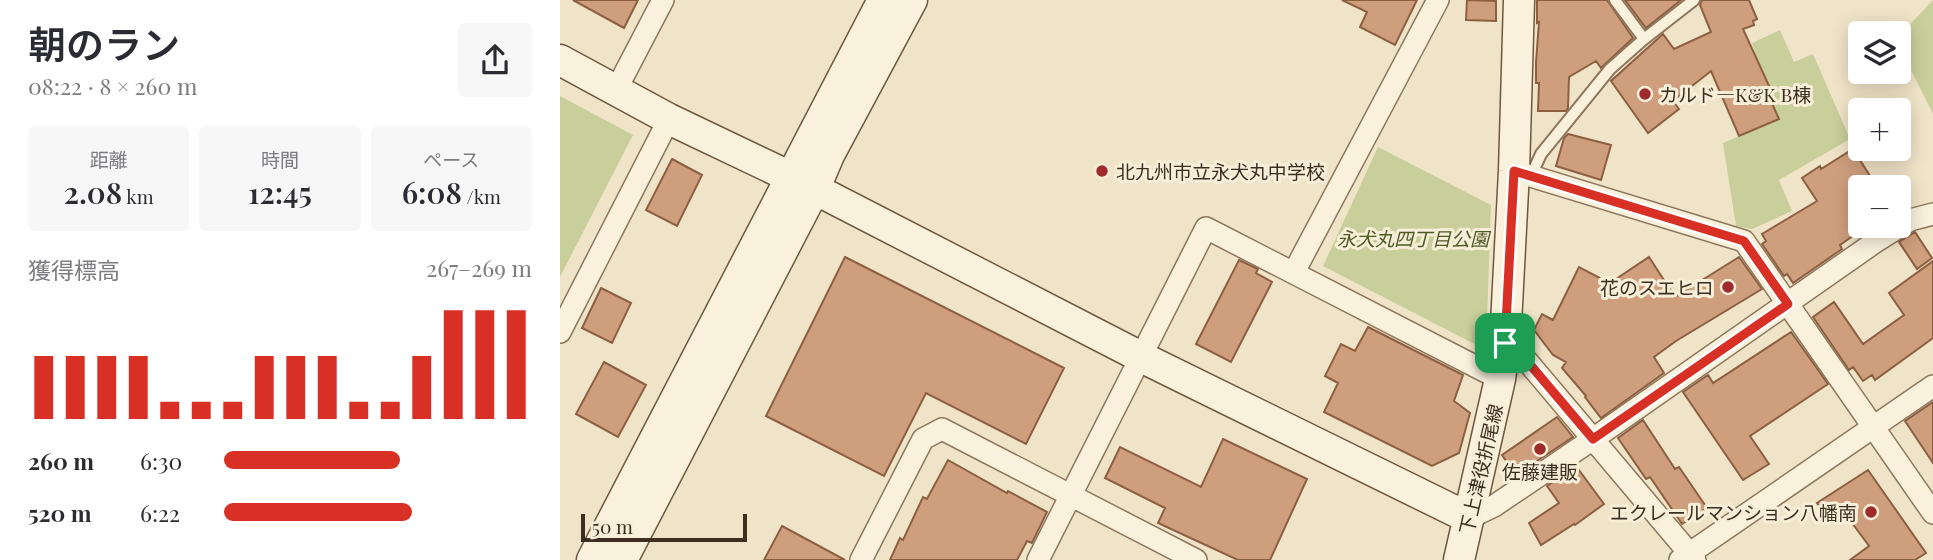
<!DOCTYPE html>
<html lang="ja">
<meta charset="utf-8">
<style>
body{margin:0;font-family:"Playfair Display","Noto Sans JP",serif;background:#f7f7f7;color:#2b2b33;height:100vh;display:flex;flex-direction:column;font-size:26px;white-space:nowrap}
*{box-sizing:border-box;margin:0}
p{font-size:23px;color:#7c7c81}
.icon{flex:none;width:38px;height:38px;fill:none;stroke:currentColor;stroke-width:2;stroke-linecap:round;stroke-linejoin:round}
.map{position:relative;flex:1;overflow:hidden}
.side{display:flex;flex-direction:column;background:#fff;width:560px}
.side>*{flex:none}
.tools{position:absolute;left:1288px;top:21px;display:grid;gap:14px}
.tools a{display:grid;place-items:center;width:63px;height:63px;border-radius:7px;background:#fff;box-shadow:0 4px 18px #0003;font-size:35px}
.scale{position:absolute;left:21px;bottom:18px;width:166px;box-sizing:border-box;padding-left:7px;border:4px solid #3d2e20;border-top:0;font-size:19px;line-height:24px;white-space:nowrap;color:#3d2e20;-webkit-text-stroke:5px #f7eed8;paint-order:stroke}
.pin{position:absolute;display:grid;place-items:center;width:60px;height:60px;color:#fff;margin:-30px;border-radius:14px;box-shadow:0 4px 10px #0006}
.round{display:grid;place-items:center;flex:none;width:74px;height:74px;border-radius:7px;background:#f7f7f7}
.summary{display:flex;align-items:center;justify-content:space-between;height:119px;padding:0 28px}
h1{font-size:38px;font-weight:600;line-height:52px}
.metrics{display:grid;grid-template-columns:repeat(3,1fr);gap:10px;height:119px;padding:7px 28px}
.metrics div{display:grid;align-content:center;border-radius:7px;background:#f7f7f7;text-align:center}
.metrics b{font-size:30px;font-weight:600}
.metrics small{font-size:19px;font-weight:400}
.metrics p{font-size:19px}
.chart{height:196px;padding:14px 28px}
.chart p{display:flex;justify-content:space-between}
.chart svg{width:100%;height:126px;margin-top:7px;stroke:#d93025;stroke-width:6}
ul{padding:0 28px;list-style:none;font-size:23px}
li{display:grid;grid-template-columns:112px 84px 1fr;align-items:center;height:52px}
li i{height:18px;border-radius:9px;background:#d93025}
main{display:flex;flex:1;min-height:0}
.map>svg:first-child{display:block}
</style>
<main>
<section class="side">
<div class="summary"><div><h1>朝のラン</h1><p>08:22 · 8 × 260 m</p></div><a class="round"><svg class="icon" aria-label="share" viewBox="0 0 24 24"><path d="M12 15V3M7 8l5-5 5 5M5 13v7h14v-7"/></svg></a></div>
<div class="metrics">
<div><p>距離</p><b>2.08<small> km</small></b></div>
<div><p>時間</p><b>12:45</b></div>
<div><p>ペース</p><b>6:08<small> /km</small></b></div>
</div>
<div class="chart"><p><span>獲得標高</span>267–269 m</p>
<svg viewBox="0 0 160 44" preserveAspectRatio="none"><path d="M5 44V22M15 44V22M25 44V22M35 44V22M45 44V38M55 44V38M65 44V38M75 44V22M85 44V22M95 44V22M105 44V38M115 44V38M125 44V22M135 44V6M145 44V6M155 44V6"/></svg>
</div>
<ul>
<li><b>260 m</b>6:30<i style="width:57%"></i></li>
<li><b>520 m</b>6:22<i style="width:61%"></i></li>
</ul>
</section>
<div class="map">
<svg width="1373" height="560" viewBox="0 0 1373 560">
<rect width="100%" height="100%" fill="#f0e4c8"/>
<!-- green -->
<path fill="#c9cf9b" d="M 1373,0 L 1373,114 L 1339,46 L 1339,36 Z
M 1220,30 L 1234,62 L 1253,54 L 1290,139 L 1219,180 L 1232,211 L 1192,229 L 1176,226 L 1163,143 L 1219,119 L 1206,90 L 1192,43 Z
M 0,96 L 73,135 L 0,277 Z
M 818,147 L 931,205 L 926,350 L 763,266 Z"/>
<!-- building -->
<path fill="#cf9f7d" stroke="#8d5f41" stroke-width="2" d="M 13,0 L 78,0 L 64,28 Z
M 782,0 L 857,0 L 835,45 L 800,27 L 807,12 Z
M 907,0 L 936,1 L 936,21 L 906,20 Z
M 977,0 L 1047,0 L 1073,38 L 1041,68 L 1036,61 L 1009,77 L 1008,108 L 1006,111 L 978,111 L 979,83 L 976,83 L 976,62 L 979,22 L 977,23 Z
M 1065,0 L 1121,0 L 1086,28 Z
M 1142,0 L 1189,0 L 1197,19 L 1193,21 L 1194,25 L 1183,29 L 1210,88 L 1206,90 L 1219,119 L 1179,136 L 1151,71 L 1113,101 L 1119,109 L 1088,133 L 1051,81 L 1103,34 L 1114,49 L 1151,32 L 1140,5 Z
M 1008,134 L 1051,145 L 1041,180 L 996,166 L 1004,138 Z
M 1293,149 L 1317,187 L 1300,187 L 1300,231 L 1280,245 L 1282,249 L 1233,283 L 1227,274 L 1224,276 L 1202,244 L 1206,241 L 1202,234 L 1257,201 L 1242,178 L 1260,166 L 1261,169 Z
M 112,159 L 142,175 L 117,226 L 86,210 Z
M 1355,232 L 1372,258 L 1357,269 L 1339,242 Z
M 285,257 L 504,368 L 466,444 L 366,393 L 324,476 L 206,416 Z
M 1089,257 L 1115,297 L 1179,257 L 1202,289 L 1116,341 L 1094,357 L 1104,373 L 1041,418 L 1025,397 L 1026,396 L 1002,368 L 1006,362 L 993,355 L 974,330 L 982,314 L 993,320 L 1019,267 L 1040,278 L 1045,285 L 1050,283 L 1052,284 L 1056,279 Z
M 679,260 L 698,269 L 696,273 L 712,282 L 671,362 L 636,344 Z
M 1373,261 L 1373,338 L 1315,380 L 1312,375 L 1303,381 L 1293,367 L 1289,370 L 1253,317 L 1274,302 L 1303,344 L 1344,315 L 1329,293 Z
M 41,288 L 71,303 L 52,343 L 22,328 Z
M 808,327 L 903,375 L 894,401 L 910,413 L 899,453 L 872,466 L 764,412 L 778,383 L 765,376 L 781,344 L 795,351 Z
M 1231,332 L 1268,384 L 1190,436 L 1209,464 L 1183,480 L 1123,392 L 1148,375 L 1153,383 Z
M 44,362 L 86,385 L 58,437 L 16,414 Z
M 1373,402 L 1373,463 L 1345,421 Z
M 997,417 L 1013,437 L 956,475 L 942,455 Z
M 1083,420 L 1115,469 L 1119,467 L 1147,508 L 1122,524 L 1090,477 L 1086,479 L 1058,438 Z
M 663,439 L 747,479 L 710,560 L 678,560 L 598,523 L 605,508 L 545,478 L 560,447 L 641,487 Z
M 388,460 L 447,493 L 448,491 L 487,512 L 472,543 L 467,541 L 457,560 L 330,560 L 340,538 L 343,540 L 363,497 L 367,499 Z
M 1016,466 L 1044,504 L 1015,525 L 1014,524 L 981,545 L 969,523 L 999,503 L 987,486 Z
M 1308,470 L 1366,553 L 1355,560 L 1290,560 L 1309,546 L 1281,508 L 1267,517 L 1257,503 Z
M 222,526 L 285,560 L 204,560 Z"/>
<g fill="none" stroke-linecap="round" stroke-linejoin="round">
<!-- lane casing -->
<g stroke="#8d765c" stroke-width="14">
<path id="lane" d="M 1055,0 L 1084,39
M 971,176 L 981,154 L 1050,69 L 1084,39 L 1134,0"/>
</g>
<!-- street casing -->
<g stroke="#8d765c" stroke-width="24">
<path id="street" d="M 56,90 L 103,0
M 954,171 L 1184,241 L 1373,513
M 734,272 L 878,0
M 0,332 L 109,119
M 945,343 L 967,361 L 1135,560
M 909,518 L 934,506 L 1033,439 L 1318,240 L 1350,220 L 1373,214
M 301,560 L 363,439 L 382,429 L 636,560
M 478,560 L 646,228 L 940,379
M 1120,560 L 1373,386"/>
</g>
<!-- secondary casing -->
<g stroke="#6f573f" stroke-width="33">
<path id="secondary" d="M 0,60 L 109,119 L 241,182 L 581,357 L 909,518
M 32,560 L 323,0
M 62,560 L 254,190 L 269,155 L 352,0
M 899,560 L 940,379 L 945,343 L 954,171 L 959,0"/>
</g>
<!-- lane -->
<use href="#lane" stroke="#faf1dc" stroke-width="10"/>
<!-- street -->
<use href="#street" stroke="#faf1dc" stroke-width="21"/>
<!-- secondary -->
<use href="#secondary" stroke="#faf1dc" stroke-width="30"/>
</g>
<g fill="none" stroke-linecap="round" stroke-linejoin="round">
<!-- route casing -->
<g stroke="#fff" stroke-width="14">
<path id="route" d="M 954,171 L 1184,241 L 1228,304 L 1033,439 L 967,361 L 945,343 Z"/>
</g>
<!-- route -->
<use href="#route" stroke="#d93025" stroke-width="9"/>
</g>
<!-- markers -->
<g fill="#9e2a2b" stroke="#f7eed8" stroke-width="2.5">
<circle cx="1085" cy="94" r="7"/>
<circle cx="542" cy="171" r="7"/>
<circle cx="1168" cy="287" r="7"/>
<circle cx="980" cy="449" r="7"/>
<circle cx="1311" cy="512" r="7"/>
</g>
<g text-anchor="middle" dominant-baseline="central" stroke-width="6" stroke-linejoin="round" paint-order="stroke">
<!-- poi labels -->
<g font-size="19" fill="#3d2e20" stroke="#f7eed8" text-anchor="start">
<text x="1099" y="94">カルド―K&amp;K B棟</text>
<text x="556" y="171">北九州市立永犬丸中学校</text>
<text x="1154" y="287" text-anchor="end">花のスエヒロ</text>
<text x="980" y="471" text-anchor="middle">佐藤建販</text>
<text x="1297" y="512" text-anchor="end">エクレールマンション八幡南</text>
</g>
<!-- park labels -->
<g font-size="19" font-style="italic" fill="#4d5a26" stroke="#f7eed8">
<text x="853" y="238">永犬丸四丁目公園</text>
</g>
<!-- street labels -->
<g font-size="19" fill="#3d2e20" stroke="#f7eed8">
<text transform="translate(920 469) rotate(-77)">下上津役折尾線</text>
</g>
</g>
</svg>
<div class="tools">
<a><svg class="icon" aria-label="layers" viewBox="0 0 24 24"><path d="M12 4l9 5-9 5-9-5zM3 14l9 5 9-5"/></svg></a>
<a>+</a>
<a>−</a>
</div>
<div class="scale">50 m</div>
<div class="pin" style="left:945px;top:343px;background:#1e9e55"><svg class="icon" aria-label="arrive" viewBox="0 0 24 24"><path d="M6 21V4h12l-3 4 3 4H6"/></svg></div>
</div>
</main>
